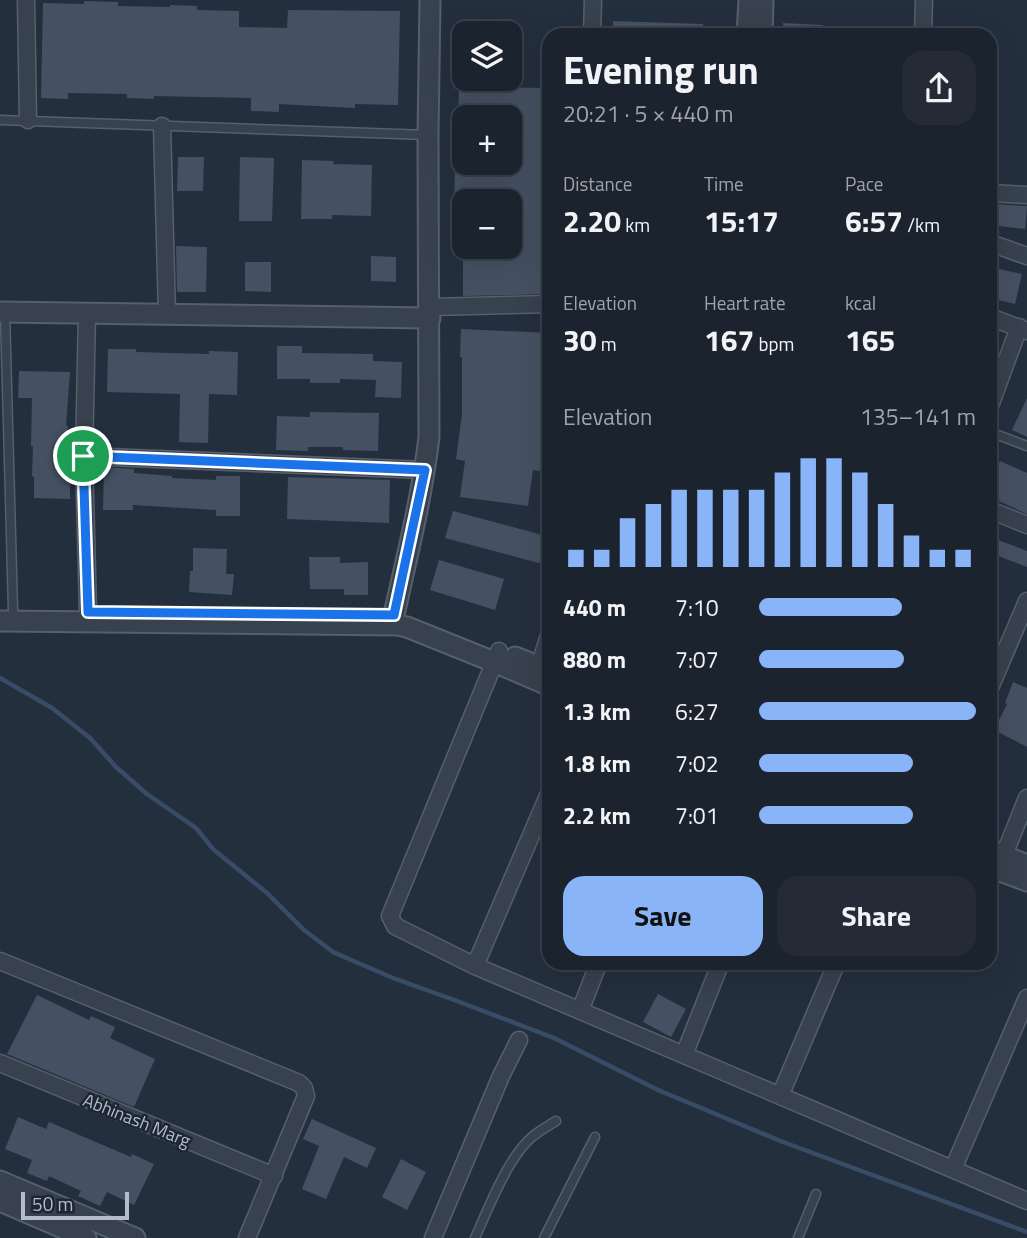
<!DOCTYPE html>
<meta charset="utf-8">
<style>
body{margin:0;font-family:"Titillium Web",sans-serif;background:#242b36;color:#f1f3f6;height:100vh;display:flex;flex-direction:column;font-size:26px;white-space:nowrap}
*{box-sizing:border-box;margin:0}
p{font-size:23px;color:#a0a4aa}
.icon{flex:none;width:38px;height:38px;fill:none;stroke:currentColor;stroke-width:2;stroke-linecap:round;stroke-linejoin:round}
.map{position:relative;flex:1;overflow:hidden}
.side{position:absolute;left:542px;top:28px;width:455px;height:942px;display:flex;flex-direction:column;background:#1b232e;border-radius:21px;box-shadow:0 7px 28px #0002,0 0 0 2px #39404a}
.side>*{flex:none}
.tools{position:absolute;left:452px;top:21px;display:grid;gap:14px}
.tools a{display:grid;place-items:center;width:70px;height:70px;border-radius:14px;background:#1b232e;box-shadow:0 7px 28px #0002,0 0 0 2px #39404a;font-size:35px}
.scale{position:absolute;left:21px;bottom:18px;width:108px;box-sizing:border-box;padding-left:7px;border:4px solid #b4bcc9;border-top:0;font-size:19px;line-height:24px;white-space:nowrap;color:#b4bcc9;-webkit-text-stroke:5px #1d2633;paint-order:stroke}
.pin{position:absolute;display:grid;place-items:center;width:60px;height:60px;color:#fff;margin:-30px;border:4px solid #fff;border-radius:50%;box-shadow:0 2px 7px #0007}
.round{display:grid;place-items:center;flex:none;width:74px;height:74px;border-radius:21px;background:#242b36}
.summary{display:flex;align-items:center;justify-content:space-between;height:119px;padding:0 21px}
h1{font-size:38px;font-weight:700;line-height:52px}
.metrics{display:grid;grid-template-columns:repeat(3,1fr);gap:10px;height:119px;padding:7px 21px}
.metrics div{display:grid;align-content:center}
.metrics b{font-size:30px;font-weight:700}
.metrics small{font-size:19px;font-weight:400}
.metrics p{font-size:19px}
.chart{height:196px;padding:14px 21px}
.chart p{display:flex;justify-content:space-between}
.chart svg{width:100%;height:126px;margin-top:7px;stroke:#8ab4f8;stroke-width:6}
.action{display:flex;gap:14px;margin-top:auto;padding:14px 21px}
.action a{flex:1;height:80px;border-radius:21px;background:#8ab4f8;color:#111;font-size:28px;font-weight:700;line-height:80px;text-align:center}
.action a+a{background:#242b36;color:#f1f3f6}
ul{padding:0 21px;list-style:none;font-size:23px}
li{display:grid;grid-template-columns:112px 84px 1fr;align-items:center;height:52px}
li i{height:18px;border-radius:9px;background:#8ab4f8}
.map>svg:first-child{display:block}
</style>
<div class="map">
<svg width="1027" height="1238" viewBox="0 0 1027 1238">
<rect width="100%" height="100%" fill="#242f3e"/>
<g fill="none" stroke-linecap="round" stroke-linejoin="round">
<!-- stream -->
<path stroke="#394c67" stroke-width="4.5" d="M 0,678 L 52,708 L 90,738 L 116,767 L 147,794 L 196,828 L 213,849 L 267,893 L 304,930 L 333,952 L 393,978 L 457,1001 L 554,1038 L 658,1090 L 783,1142 L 1027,1232"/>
</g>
<!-- building -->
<path fill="#455162" d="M 84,1 L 118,2 L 118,6 L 170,7 L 170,5 L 197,6 L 197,10 L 239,11 L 239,27 L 287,28 L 288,10 L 400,11 L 398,105 L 355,104 L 355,108 L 279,104 L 279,112 L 251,111 L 251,98 L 154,96 L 154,99 L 127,98 L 127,94 L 68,93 L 68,99 L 41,98 L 43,3 L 84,4 Z
M 613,21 L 703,24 L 703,35 L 613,35 Z
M 783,23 L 823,25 L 823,35 L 783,35 Z
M 459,87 L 550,88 L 550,294 L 463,296 L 463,247 L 509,247 L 509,201 L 454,201 L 455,170 L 509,171 L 509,117 L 458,117 Z
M 178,157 L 204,157 L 203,191 L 177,191 Z
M 240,157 L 274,158 L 272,221 L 239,221 Z
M 302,160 L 334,161 L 333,164 L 372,165 L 371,216 L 332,215 L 332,219 L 301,219 Z
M 990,204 L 1027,206 L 1025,229 L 990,225 Z
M 176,246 L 207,247 L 206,292 L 177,292 Z
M 371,256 L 396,257 L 396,282 L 371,281 Z
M 245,262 L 271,262 L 271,292 L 245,291 Z
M 990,269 L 999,269 L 1022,274 L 1015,304 L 990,298 Z
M 461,329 L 550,333 L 546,425 L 550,425 L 550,473 L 533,470 L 528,506 L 460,497 L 465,461 L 456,459 L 462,414 L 462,357 L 460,357 Z
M 277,346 L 302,346 L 302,353 L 373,354 L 373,361 L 402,362 L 401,398 L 375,397 L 376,380 L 340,379 L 340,383 L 310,383 L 310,379 L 277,379 Z
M 108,349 L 136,349 L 136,352 L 209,354 L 209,351 L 238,352 L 237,395 L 209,394 L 208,443 L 179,442 L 180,394 L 107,392 Z
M 19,371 L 70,372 L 66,426 L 68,426 L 67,454 L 70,454 L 70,499 L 34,498 L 34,477 L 32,476 L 33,446 L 31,446 L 32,398 L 18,398 Z
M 1027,398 L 1027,437 L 1012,430 Z
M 310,412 L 379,413 L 378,451 L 343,450 L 343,447 L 308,447 L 308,451 L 276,450 L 277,416 L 310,417 Z
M 1000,461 L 1027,473 L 1027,514 L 990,497 L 990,482 Z
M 104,467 L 134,469 L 134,473 L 172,476 L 172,478 L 216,480 L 216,476 L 240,476 L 240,516 L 216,516 L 216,510 L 133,505 L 133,510 L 103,510 Z
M 288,477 L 390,480 L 389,523 L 287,519 Z
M 453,511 L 550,537 L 550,566 L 445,538 Z
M 990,537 L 1027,551 L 1027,567 L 990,553 Z
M 193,548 L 227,549 L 226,574 L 234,574 L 232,595 L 189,592 L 190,571 L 193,571 Z
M 309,557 L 340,557 L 340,563 L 368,562 L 368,595 L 344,595 L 344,589 L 310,589 Z
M 439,560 L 504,579 L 495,610 L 430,590 Z
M 1013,682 L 1027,688 L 1027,747 L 994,730 L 1007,704 L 1005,703 Z
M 658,994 L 686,1009 L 671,1037 L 643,1022 Z
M 37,995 L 89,1020 L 91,1016 L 115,1027 L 110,1038 L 155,1059 L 134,1107 L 7,1054 Z
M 18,1117 L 46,1129 L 49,1122 L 131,1157 L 132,1154 L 154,1164 L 134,1205 L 107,1192 L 100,1206 L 78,1196 L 81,1191 L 49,1176 L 47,1181 L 27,1173 L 32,1160 L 5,1149 Z
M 312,1119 L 376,1148 L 367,1168 L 344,1157 L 326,1199 L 302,1189 L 319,1146 L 303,1139 Z
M 401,1159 L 426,1172 L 407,1210 L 382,1197 Z"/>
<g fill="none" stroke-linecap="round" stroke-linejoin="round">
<!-- service casing -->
<g stroke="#565f6c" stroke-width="11">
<path id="service" d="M 0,120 L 428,135
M 5,312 L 13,610
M 990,432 L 1027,446
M 475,1238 C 488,1209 508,1157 532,1137 C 539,1131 548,1126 556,1121
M 544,1238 L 595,1137
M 798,1238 L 816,1194"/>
</g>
<!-- minor casing -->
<g stroke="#565f6c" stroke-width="19">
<path id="minor" d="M 26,0 L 28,120
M 592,35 L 593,0
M 923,35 L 924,0
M 162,126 L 167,315
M 990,193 L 1027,195
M 990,243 L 1027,256
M 429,307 L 550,304
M 87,313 L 84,456 L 88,612
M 990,317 L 1027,331
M 990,406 L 1019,327
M 84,456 L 425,470
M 990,510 L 1027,525
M 499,651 L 390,916 L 395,926 L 475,966 L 1027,1201
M 539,667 L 550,632
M 990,688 L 1027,601
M 1004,855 L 1027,798
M 0,961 L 299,1083 L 304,1088 L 306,1096 L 247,1238
M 475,966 L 550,791
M 580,1011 L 599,962
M 684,1055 L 721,962
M 0,1063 L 274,1176
M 780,1096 L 837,962
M 953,1169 L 1027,998
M 433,1238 L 501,1076 L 519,1040"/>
</g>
<!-- tertiary casing -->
<g stroke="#565f6c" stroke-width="23">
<path id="tertiary" d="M 747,35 L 749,0
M 762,35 L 763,0
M 0,312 L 430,318
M 394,615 C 407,556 422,497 429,437 L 428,135 L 430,0
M 0,621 L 397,625 L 407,627 L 494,662 L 550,686
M 515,657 L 550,671
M 990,850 L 1027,865
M 990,867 L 1027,881
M 0,1181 L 135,1238
M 0,1201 L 86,1238"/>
</g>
<!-- service -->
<use href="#service" stroke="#38414e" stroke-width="8"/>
<!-- minor -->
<use href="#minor" stroke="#38414e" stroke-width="16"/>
<!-- tertiary -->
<use href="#tertiary" stroke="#38414e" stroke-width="19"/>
</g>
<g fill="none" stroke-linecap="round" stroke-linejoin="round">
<!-- route casing -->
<g stroke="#fff" stroke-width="14">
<path id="route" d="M 83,456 L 425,470 L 394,615 L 88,612 Z"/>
</g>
<!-- route -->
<use href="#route" stroke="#1a73e8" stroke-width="9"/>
</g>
<g text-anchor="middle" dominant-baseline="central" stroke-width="5" stroke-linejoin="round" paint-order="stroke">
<!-- street labels -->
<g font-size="18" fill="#b4bcc9" stroke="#1d2633">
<text transform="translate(137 1120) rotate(22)">Abhinash Marg</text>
</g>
</g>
</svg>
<div class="tools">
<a><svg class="icon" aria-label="layers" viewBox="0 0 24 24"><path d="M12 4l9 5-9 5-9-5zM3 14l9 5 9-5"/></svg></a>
<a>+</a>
<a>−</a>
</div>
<div class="scale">50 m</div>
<div class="pin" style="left:83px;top:456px;background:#1e9e55"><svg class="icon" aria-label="arrive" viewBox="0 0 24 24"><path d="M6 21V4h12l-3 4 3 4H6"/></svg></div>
<section class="side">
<div class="summary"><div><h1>Evening run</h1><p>20:21 · 5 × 440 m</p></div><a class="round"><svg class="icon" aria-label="share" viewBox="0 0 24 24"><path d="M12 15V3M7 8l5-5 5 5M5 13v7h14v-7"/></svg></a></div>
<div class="metrics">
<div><p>Distance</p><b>2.20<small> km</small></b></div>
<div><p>Time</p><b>15:17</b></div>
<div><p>Pace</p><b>6:57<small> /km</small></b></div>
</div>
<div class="metrics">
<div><p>Elevation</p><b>30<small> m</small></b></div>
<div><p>Heart rate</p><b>167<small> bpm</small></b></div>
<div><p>kcal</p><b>165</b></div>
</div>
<div class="chart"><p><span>Elevation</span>135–141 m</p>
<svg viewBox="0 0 160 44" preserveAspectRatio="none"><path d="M5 44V38M15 44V38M25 44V27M35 44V22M45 44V17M55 44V17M65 44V17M75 44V17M85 44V11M95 44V6M105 44V6M115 44V11M125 44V22M135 44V33M145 44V38M155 44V38"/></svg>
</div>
<ul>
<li><b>440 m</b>7:10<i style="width:66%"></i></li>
<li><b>880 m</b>7:07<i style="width:67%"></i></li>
<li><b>1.3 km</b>6:27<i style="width:100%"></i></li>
<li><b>1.8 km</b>7:02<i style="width:71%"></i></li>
<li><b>2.2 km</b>7:01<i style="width:71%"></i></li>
</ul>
<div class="action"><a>Save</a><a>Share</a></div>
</section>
</div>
